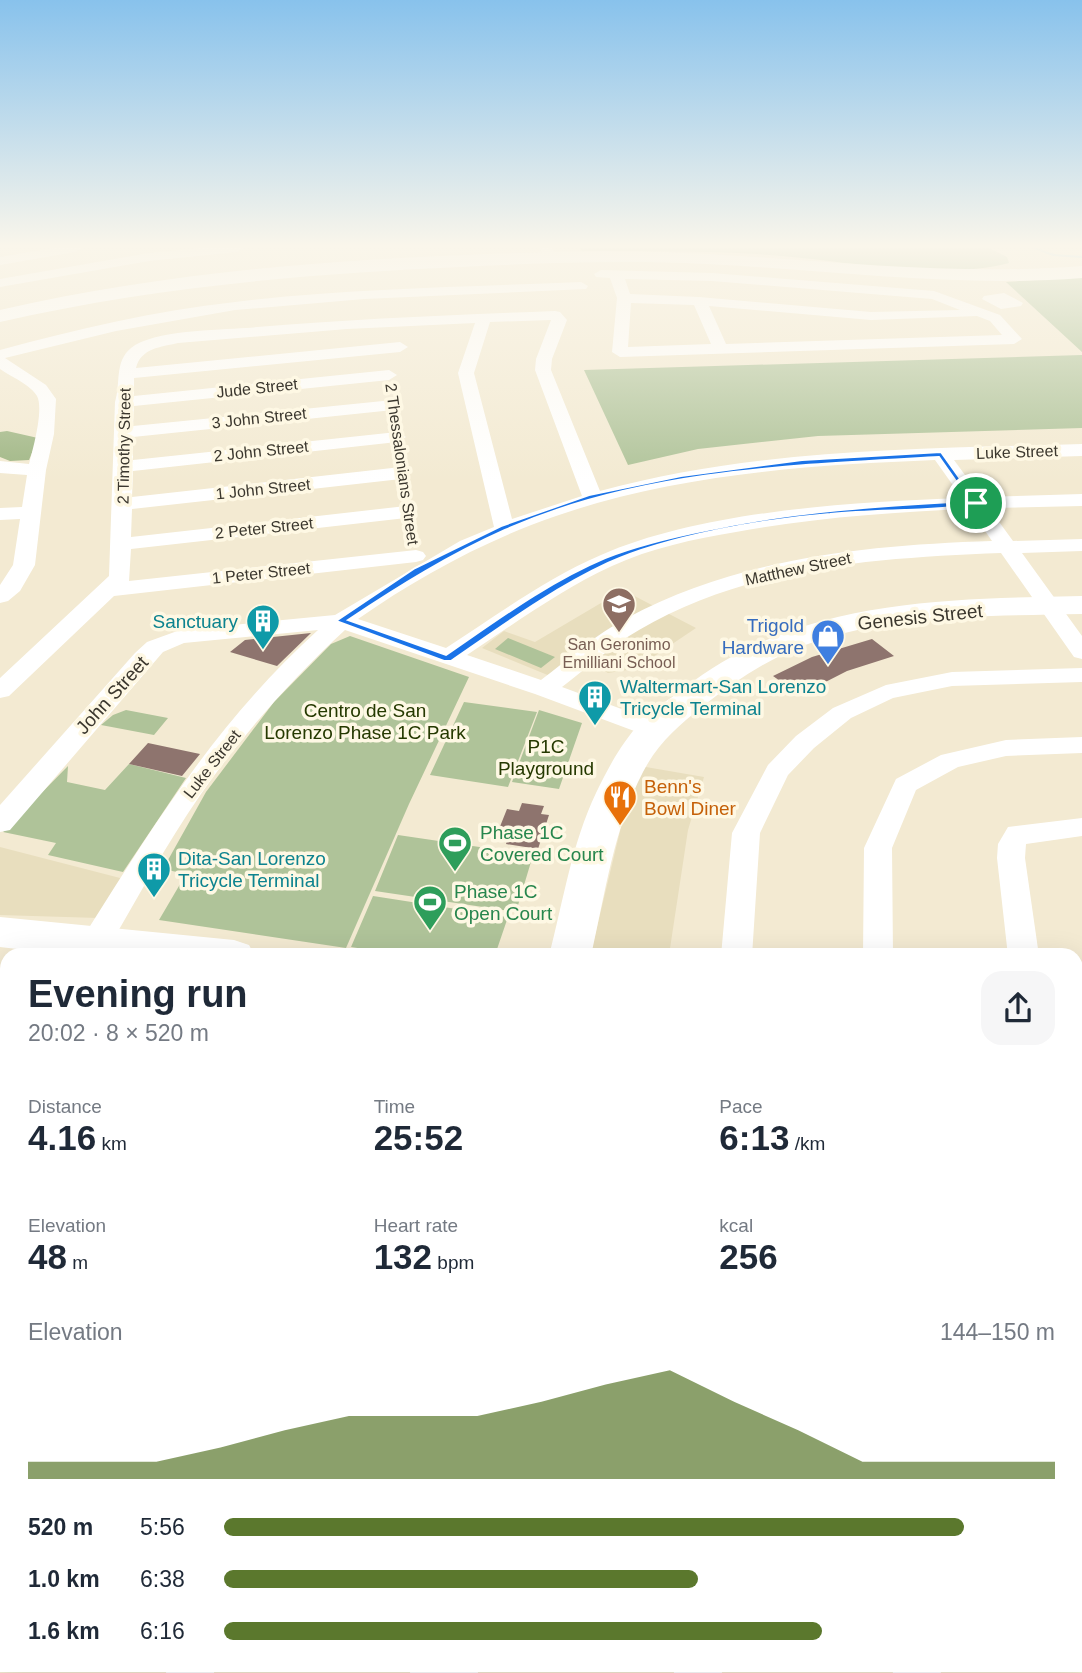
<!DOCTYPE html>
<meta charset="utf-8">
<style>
body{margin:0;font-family:Helvetica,sans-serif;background:#f6f6f7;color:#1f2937;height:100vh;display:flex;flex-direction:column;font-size:26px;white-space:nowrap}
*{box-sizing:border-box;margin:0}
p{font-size:23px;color:#747a83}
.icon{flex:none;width:38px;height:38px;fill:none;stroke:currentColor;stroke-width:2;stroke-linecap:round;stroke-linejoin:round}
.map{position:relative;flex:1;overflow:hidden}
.side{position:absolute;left:0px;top:948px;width:1083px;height:724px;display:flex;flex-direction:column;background:#fff;border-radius:21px 21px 0 0;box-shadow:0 7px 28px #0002}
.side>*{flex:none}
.pin{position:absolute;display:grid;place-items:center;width:60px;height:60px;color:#fff;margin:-30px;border:4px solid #fff;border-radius:50%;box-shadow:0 2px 7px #0007}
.round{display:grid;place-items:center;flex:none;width:74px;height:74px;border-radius:21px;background:#f6f6f7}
.head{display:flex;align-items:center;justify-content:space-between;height:119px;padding:0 28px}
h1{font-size:38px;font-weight:600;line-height:52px}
.figures{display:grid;grid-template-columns:repeat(3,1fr);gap:10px;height:119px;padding:7px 28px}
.figures div{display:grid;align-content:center}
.figures b{font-size:35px;font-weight:600}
.figures small{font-size:19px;font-weight:400}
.figures p{font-size:19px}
.chart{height:196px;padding:14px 28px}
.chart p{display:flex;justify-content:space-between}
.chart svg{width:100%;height:126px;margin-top:7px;fill:#5b782d;opacity:.7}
ul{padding:0 28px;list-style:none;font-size:23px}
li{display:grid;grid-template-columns:112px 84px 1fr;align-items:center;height:52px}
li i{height:18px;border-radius:9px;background:#5b782d}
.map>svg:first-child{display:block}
</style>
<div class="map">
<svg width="1082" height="1673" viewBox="0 0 1082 1673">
<rect width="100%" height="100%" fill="#f3ead2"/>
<!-- built -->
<path fill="#e8debe" d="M 623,590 L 696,628 L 644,663 L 633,669 L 608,673 L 585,660 L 550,676 L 482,648 L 504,631 L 535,642 Z
M 640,766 L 704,777 L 688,830 L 669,955 L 590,956 L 628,798 Z
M 0,847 L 124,879 L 99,918 L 0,915 Z"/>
<!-- green -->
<path fill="#afc399" d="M 580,248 L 989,248 L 1007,257 L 1009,263 C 945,281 839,260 770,255 C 707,250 645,251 582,252 Z
M 1082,277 L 1082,352 L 1006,282 Z
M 1082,355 L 1082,428 L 818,436 L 698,449 L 628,465 L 584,370 Z
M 350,636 L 469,677 L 409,804 L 346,948 L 159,920 L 186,874 L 163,869 L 206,792 L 274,702 L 331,644 Z
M 508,638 L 555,657 L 541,668 L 495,649 Z
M 464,702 L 537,712 L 508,787 L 430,775 Z
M 126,710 L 168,718 L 154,735 L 101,725 L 113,715 Z
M 539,710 L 582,723 L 559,789 L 512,782 Z
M 129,764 L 186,778 L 123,872 L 48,855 L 56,843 L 3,832 L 68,766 L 67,782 L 105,790 Z
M 398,835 L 533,855 L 516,912 L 375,891 Z
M 373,896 L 508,917 L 495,955 L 403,955 L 351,947 Z"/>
<!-- forest -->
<path fill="#9fb684" d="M 7,431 L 38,438 L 29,460 L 10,461 L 0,457 L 0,432 Z"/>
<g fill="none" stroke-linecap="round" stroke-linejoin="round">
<!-- stream -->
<path fill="#99d6f2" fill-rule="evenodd" d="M 1032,248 L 1037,248 L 1054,254 L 1082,256 L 1082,258 L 1053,256 Z"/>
</g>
<!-- building -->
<path fill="#8e746e" d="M 311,633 L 277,666 L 230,652 L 245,640 Z
M 872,639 L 894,656 L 847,671 L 800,695 L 773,676 L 812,657 Z
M 148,743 L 200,754 L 182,776 L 129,764 Z
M 522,803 L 544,806 L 541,814 L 549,815 L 538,849 L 506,844 L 507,841 L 495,839 L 507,809 L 519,811 Z"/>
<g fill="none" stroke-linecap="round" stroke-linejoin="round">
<!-- street -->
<path fill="#fff" fill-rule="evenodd" d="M 54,248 L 82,248 L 75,252 L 0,265 L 0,257 Z
M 202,248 L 244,248 L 237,252 L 149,261 L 0,287 L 0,279 L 149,253 Z
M 540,248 L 552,248 L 558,258 L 556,261 L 546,261 Z
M 601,270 L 712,273 L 934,291 L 1000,315 L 1022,339 L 1014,344 L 620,357 L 612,352 L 617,298 L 610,278 L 596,277 L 594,274 ZM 625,279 L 712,281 L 932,299 L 960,310 L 871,312 L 699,297 L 630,294 ZM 631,303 L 694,305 L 711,344 L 628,347 ZM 709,306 L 871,320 L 977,316 L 990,321 L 1002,335 L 726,344 Z
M 581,282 L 588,286 L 586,289 L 364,299 L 235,310 L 116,331 L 5,358 L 46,385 L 56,399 L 54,434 L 46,470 L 35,565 L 20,591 L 8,601 L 0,603 L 0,585 L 13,565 L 20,519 L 0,520 L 0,508 L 22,507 L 27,475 L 0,473 L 0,461 L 29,464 C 33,449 44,409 37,396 C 31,385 10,376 0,369 L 0,350 C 77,329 155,311 235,302 C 350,288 466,287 581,282 Z
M 1004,293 L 1023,303 L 1021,306 L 1001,309 L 982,299 L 984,296 Z
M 555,311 L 560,312 L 567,320 L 552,359 L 551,370 L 600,491 C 756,448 921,449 1082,444 L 1082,456 L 954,460 L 981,497 L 1082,494 L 1082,506 L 989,508 L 1013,541 L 1082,539 L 1082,551 L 1022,553 L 1082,636 L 1082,659 L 1074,657 L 1001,553 C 878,558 747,566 639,630 C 611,646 587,668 562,687 L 662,724 L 666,730 L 662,736 L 653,738 L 535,694 L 345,630 C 291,680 243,734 201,794 C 166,844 138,898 107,950 L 96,953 L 85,950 L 81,942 L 85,934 C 157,820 217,722 318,630 L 184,643 L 163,652 L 10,830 L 0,832 L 0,805 L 135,653 L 147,642 L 180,630 L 335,615 L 460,541 L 494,527 L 458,373 L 475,323 L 347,329 L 178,343 C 161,347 141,348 136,368 L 400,342 L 408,347 L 400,352 L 134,378 L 134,396 L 389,370 L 397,375 L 389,380 L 134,406 L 133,426 L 393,400 L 402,405 L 393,410 L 133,437 L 133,460 L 397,432 L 406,437 L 397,442 L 133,471 L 132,497 L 401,467 L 410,473 L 401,479 L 132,509 L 131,537 L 406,506 L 413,508 L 416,512 L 413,516 L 406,518 L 131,549 L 129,581 L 416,550 L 423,552 L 426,556 L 423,560 L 416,562 L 114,596 L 9,696 L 0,698 L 0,678 L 109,576 L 115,402 C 121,384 114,362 131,348 C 153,330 218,330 246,328 C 349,319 452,315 555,311 ZM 551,320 L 536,359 L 535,370 L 582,496 L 512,519 L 474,373 L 490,322 ZM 935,460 L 962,498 C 851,502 702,511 601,555 C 545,579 496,616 446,648 L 358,619 C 418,577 486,540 556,516 C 677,474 809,465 935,460 ZM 970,509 L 992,541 C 867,545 739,558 627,618 C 596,634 569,659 541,680 L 467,655 C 514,624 560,590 612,566 C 651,548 694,539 736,532 C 813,518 891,512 970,509 Z
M 1082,668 L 1082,682 L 952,686 L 893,698 L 851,718 L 814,748 L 788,775 L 760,833 L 752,956 L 721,956 L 732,833 L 768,765 L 796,736 L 833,708 L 886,685 L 952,672 Z
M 1082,737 L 1082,753 L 1006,756 L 958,767 L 916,790 L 892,848 L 893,956 L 863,956 L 864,848 L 896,779 L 941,755 L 1006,740 Z
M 1082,818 L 1082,836 L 1026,844 L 1025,858 L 1039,956 L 1008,956 L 997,858 L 998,844 L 1008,827 Z
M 0,1041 L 7,1041 L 7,1069 L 0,1069 Z
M 1076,1118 L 1082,1119 L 1082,1149 L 1076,1148 Z
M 0,1195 L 7,1196 L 7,1230 L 0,1229 Z
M 1076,1247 L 1082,1249 L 1082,1315 L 1076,1313 Z
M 0,1376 L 7,1377 L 7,1419 L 0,1418 Z
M 7,1500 L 7,1563 L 0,1566 L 0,1503 Z
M 1076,1509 L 1082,1509 L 1082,1615 L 1076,1613 Z
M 167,1666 L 215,1666 L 214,1673 L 166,1673 Z
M 673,1666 L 721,1666 L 722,1673 L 674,1673 Z
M 891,1666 L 939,1666 L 941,1673 L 893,1673 Z"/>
<!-- secondary -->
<path fill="#fff" fill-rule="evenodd" d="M 599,251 C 761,250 921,279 1082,266 L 1082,278 C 955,288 832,270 706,264 C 624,260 542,263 460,267 C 305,274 152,287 0,322 L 0,310 C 197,265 398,255 599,251 Z
M 1082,596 L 1082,614 C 995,616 891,614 808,644 C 769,658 735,681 703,706 C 678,726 658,743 643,772 C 614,828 605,894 591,956 L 549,956 C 563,902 572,843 596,793 C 608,768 622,742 641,722 C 653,709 669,700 683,689 C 797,599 943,599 1082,596 Z
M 0,917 L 234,940 L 249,945 L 255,956 L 76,956 L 0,947 Z
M 411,1666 L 477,1666 L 478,1673 L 410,1673 Z"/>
</g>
<!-- sky -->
<linearGradient id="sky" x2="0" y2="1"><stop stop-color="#88c2ec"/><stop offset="0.51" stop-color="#faf6eb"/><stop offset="1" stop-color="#faf6eb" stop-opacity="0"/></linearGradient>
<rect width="1082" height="482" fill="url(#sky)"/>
<!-- route -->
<path fill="#1a73e8" stroke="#fff" stroke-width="2" fill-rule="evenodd" d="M 941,452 L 978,504 C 930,512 879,509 830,514 C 766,519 667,536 608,563 C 552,589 502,626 451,661 L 444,661 L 336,621 L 415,568 L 501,526 L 589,495 L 681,476 L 802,460 ZM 939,457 L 970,501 C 881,506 794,511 707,530 C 672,537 638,545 605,558 C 548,582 497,620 446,655 L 348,620 C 399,586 449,555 505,530 C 639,470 795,465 939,457 Z"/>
<!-- icons -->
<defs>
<g id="school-pin" transform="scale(1.75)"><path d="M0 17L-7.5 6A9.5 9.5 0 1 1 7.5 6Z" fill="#8d6e63" stroke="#fef8e4"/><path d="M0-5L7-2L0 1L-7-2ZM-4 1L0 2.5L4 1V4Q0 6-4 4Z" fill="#fff"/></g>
<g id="building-pin" transform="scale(1.75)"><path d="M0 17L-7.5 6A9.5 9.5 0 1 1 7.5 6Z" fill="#0f9aa8" stroke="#fef8e4"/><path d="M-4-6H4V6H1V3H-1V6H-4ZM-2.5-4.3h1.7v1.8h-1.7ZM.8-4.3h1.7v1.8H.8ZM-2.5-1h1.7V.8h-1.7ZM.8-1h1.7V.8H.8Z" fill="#fff"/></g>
<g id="shop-pin" transform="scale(1.75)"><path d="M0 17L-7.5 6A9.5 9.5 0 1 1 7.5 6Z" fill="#3f7fe0" stroke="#fef8e4"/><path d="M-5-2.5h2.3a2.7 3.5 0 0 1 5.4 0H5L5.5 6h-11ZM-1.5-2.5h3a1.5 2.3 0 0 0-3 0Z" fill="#fff"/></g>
<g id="restaurant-pin" transform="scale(1.75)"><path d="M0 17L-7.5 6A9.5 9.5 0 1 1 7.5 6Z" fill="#e8710a" stroke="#fef8e4"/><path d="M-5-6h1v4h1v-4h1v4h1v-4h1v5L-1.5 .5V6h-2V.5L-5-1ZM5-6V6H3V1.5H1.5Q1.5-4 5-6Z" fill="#fff"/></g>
<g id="stadium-pin" transform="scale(1.75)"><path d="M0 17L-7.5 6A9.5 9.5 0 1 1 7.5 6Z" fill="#2e9e5b" stroke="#fef8e4"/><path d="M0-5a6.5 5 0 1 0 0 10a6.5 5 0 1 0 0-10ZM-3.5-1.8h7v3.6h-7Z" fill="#fff"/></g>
</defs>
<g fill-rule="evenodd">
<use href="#school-pin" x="619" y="604"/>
<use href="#building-pin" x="263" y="621"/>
<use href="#shop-pin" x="828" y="636"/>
<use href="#building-pin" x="595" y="697"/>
<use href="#restaurant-pin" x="620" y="797"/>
<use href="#stadium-pin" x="455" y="843"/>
<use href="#building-pin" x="154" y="869"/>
<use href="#stadium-pin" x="430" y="902"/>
</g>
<g text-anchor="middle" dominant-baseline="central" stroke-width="7" stroke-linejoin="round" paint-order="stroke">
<!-- far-street labels -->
<g font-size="16" fill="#3b372e" stroke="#fef8e4">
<text transform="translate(257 388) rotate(-6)">Jude Street</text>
<text transform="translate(259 418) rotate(-6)">3 John Street</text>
<text transform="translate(124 446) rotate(-89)">2 Timothy Street</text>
<text transform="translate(261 451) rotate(-6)">2 John Street</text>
<text transform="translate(1017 452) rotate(-2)">Luke Street</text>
<text transform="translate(402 464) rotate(82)">2 Thessalonians Street</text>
<text transform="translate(263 489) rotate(-6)">1 John Street</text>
<text transform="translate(264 528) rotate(-6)">2 Peter Street</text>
<text transform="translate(798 569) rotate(-12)">Matthew Street</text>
<text transform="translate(261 573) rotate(-6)">1 Peter Street</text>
<text transform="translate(212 764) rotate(-52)">Luke Street</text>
</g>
<!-- far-education labels -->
<g font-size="16" fill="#785e54" stroke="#fef8e4">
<text x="619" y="644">San Geronimo<tspan x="619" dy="18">Emilliani School</tspan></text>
</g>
<!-- street labels -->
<g font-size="19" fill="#3b372e" stroke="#fef8e4">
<text transform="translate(920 617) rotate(-6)">Genesis Street</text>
<text transform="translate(112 695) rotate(-48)">John Street</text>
</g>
<!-- culture labels -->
<g font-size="19" fill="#0d838f" stroke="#fef8e4" text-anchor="start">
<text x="238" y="621" text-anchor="end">Sanctuary</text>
<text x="620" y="686">Waltermart-San Lorenzo<tspan x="620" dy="22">Tricycle Terminal</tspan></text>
<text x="178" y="858">Dita-San Lorenzo<tspan x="178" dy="22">Tricycle Terminal</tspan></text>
</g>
<!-- shop labels -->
<g font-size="19" fill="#366cbe" stroke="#fef8e4" text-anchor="end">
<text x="804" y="625">Trigold<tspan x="804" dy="22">Hardware</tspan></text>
</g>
<!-- park labels -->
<g font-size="19" fill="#253900" stroke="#fef8e4">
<text x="365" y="710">Centro de San<tspan x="365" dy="22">Lorenzo Phase 1C Park</tspan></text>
<text x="546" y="746">P1C<tspan x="546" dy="22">Playground</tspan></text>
</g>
<!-- food labels -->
<g font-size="19" fill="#c56008" stroke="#fef8e4" text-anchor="start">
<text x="644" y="786">Benn's<tspan x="644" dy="22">Bowl Diner</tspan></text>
</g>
<!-- leisure labels -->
<g font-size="19" fill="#27864d" stroke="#fef8e4" text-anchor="start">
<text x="480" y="832">Phase 1C<tspan x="480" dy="22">Covered Court</tspan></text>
<text x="454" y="891">Phase 1C<tspan x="454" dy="22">Open Court</tspan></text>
</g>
</g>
</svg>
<div class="pin" style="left:976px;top:503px;background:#1e9e55"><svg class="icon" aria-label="arrive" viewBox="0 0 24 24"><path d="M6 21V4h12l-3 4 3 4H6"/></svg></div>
<section class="side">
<div class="head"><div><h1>Evening run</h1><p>20:02 · 8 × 520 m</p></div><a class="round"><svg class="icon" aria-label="share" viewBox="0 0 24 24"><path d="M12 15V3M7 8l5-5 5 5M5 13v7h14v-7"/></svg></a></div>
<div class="figures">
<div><p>Distance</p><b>4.16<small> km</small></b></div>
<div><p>Time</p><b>25:52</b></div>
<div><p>Pace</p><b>6:13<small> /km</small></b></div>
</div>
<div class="figures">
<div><p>Elevation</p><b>48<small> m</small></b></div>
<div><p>Heart rate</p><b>132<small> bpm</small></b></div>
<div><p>kcal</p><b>256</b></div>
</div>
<div class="chart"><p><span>Elevation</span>144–150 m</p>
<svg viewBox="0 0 160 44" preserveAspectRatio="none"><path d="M0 44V38L10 38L20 38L30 33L40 27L50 22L60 22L70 22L80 17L90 11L100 6L110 17L120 27L130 38L140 38L150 38L160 38V44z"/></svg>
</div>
<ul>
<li><b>520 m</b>5:56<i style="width:89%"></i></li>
<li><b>1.0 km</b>6:38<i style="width:57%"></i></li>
<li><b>1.6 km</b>6:16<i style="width:72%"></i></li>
</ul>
</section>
</div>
